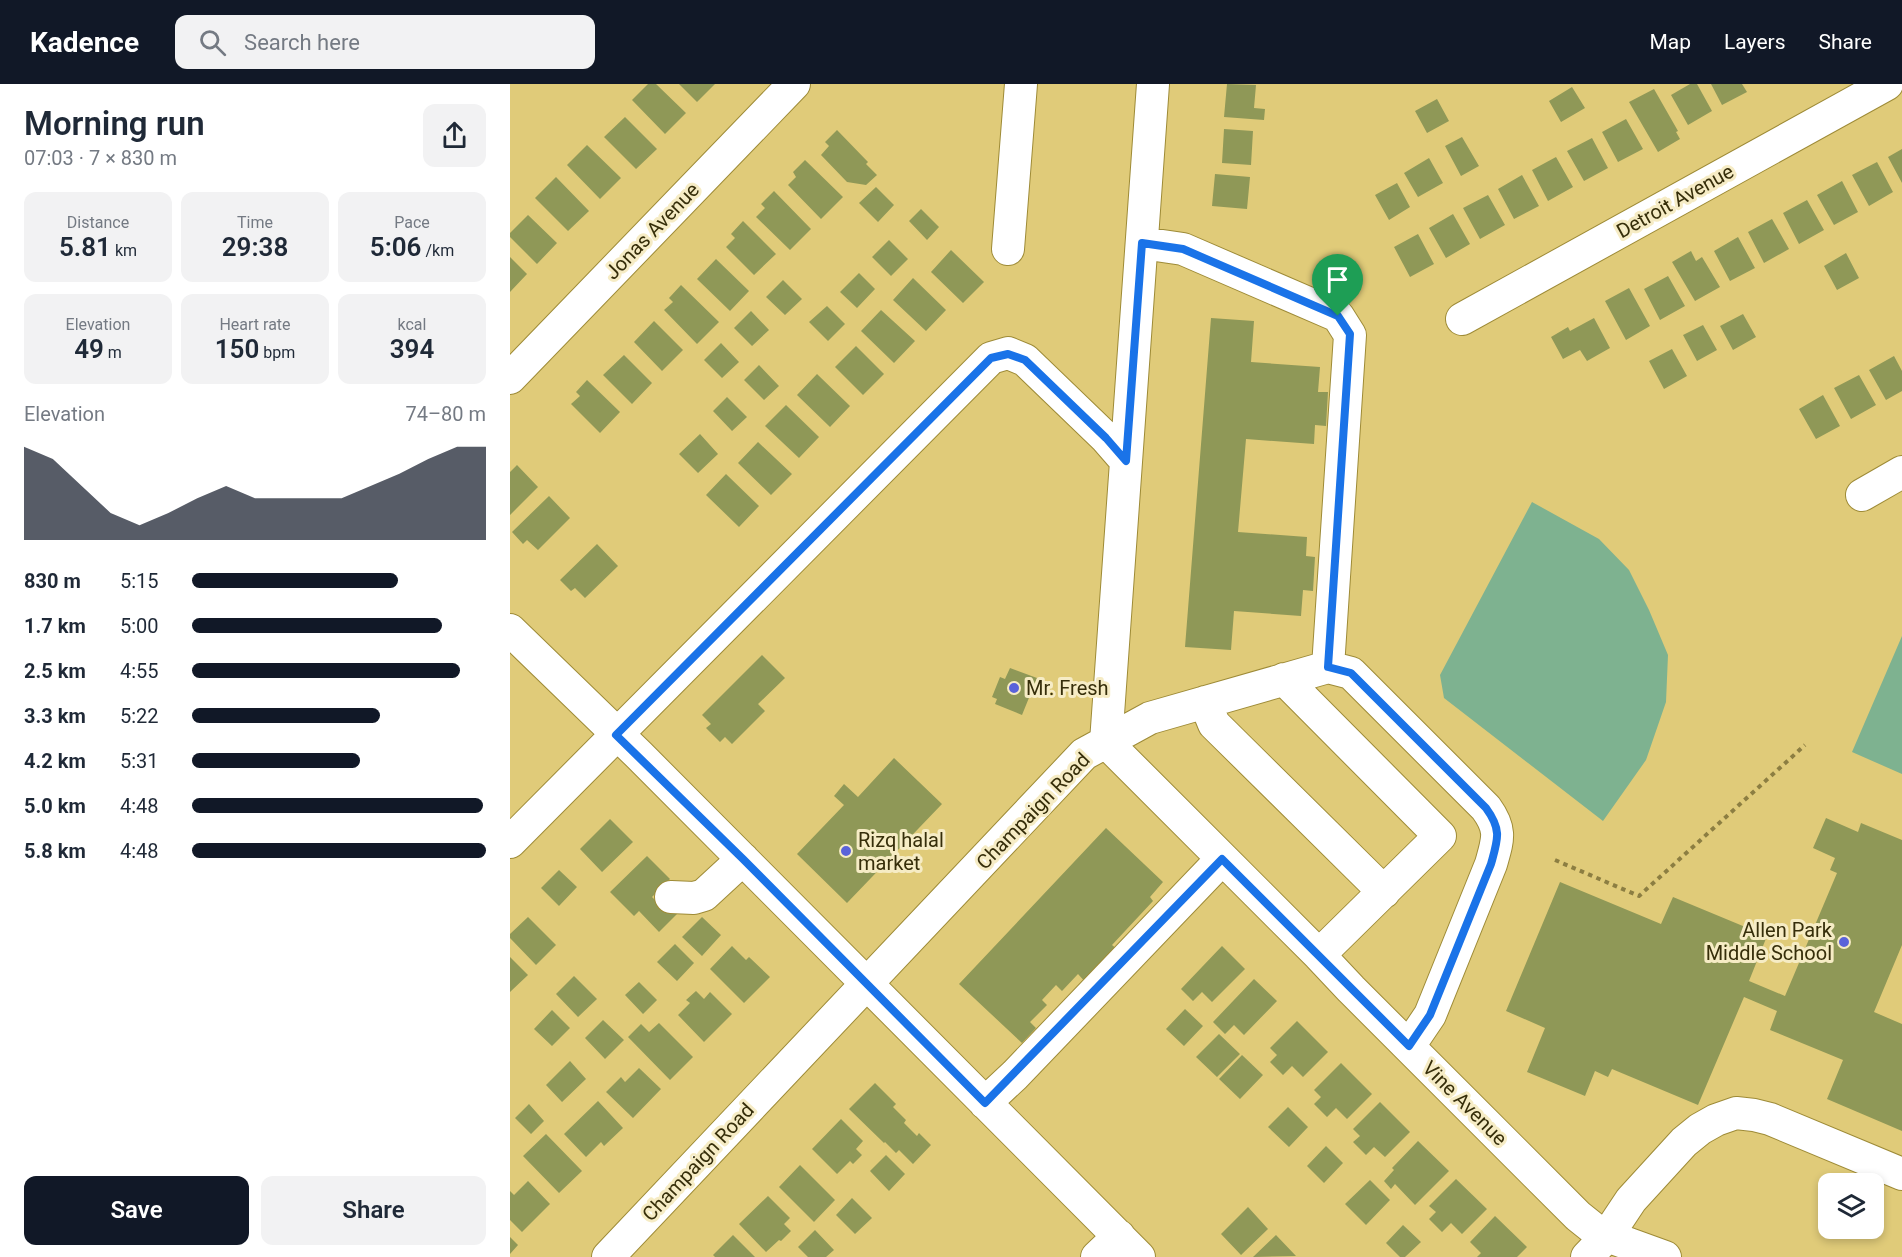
<!DOCTYPE html>
<meta charset="utf-8">
<style>
body{margin:0;font-family:Roboto,sans-serif;background:#f2f2f3;color:#1f2937;height:100vh;display:flex;flex-direction:column;font-size:22px;white-space:nowrap}
*{box-sizing:border-box;margin:0}
p{font-size:20px;color:#747a83}
.icon{flex:none;width:33px;height:33px;fill:none;stroke:currentColor;stroke-width:2;stroke-linecap:round;stroke-linejoin:round}
.map{position:relative;flex:1;overflow:hidden}
.sheet{display:flex;flex-direction:column;background:#fff;width:510px}
.sheet>*{flex:none}
.fabs{position:absolute;left:1308px;top:1089px;display:grid;gap:12px}
.fabs a{display:grid;place-items:center;width:66px;height:66px;border-radius:12px;background:#fff;box-shadow:0 3px 9px #0003;font-size:30px}
.pin{position:absolute;display:grid;place-items:center;width:51px;height:51px;color:#fff;margin:-62px -26px;border-radius:50% 50% 50% 0;rotate:-45deg;box-shadow:0 0 6px #0007}
.pin .icon{rotate:45deg}
.round{display:grid;place-items:center;flex:none;width:63px;height:63px;border-radius:12px;background:#f2f2f3}
.summary{display:flex;align-items:center;justify-content:space-between;height:102px;padding:0 24px}
h1{font-size:33px;font-weight:600;line-height:45px}
.stats{display:grid;grid-template-columns:repeat(3,1fr);gap:9px;height:102px;padding:6px 24px}
.stats div{display:grid;align-content:center;border-radius:12px;background:#f2f2f3;text-align:center}
.stats b{font-size:26px;font-weight:600}
.stats small{font-size:16px;font-weight:400}
.stats p{font-size:16px}
.chart{height:168px;padding:12px 24px}
.chart p{display:flex;justify-content:space-between}
.chart svg{width:100%;height:108px;margin-top:6px;fill:#111827;opacity:.7}
.primary-button{display:flex;gap:12px;margin-top:auto;padding:12px 24px}
.primary-button a{flex:1;height:69px;border-radius:12px;background:#111827;color:#fff;font-size:24px;font-weight:600;line-height:69px;text-align:center}
.primary-button a+a{background:#f2f2f3;color:#1f2937}
ul{padding:0 24px;list-style:none;font-size:20px}
li{display:grid;grid-template-columns:96px 72px 1fr;align-items:center;height:45px}
li i{height:15px;border-radius:8px;background:#111827}
header{display:flex;align-items:center;gap:36px;box-sizing:border-box;height:84px;padding:0 30px;background:#111827;color:#fff}
header strong{font-size:28px}
nav{display:flex;gap:33px;margin-inline-start:auto;font-size:21px}
.search{width:420px;height:54px;background:#f2f2f3;display:flex;align-items:center;gap:15px;box-sizing:border-box;padding:0 21px;border-radius:12px;color:#747a83;font-size:22px}
main{display:flex;flex:1;min-height:0}
.map>svg:first-child{display:block}
</style>
<header>
<strong>Kadence</strong>
<div class="search"><svg class="icon" aria-label="search" viewBox="0 0 24 24"><circle cx="10" cy="10" r="6"/><path d="M15 15l6 6"/></svg>Search here</div>
<nav><a>Map</a><a>Layers</a><a>Share</a></nav>
</header>
<main>
<section class="sheet">
<div class="summary"><div><h1>Morning run</h1><p>07:03 · 7 × 830 m</p></div><a class="round"><svg class="icon" aria-label="share" viewBox="0 0 24 24"><path d="M12 15V3M7 8l5-5 5 5M5 13v7h14v-7"/></svg></a></div>
<div class="stats">
<div><p>Distance</p><b>5.81<small> km</small></b></div>
<div><p>Time</p><b>29:38</b></div>
<div><p>Pace</p><b>5:06<small> /km</small></b></div>
</div>
<div class="stats">
<div><p>Elevation</p><b>49<small> m</small></b></div>
<div><p>Heart rate</p><b>150<small> bpm</small></b></div>
<div><p>kcal</p><b>394</b></div>
</div>
<div class="chart"><p><span>Elevation</span>74–80 m</p>
<svg viewBox="0 0 160 44" preserveAspectRatio="none"><path d="M0 44V6L10 11L20 22L30 33L40 38L50 33L60 27L70 22L80 27L90 27L100 27L110 27L120 22L130 17L140 11L150 6L160 6V44z"/></svg>
</div>
<ul>
<li><b>830 m</b>5:15<i style="width:70%"></i></li>
<li><b>1.7 km</b>5:00<i style="width:85%"></i></li>
<li><b>2.5 km</b>4:55<i style="width:91%"></i></li>
<li><b>3.3 km</b>5:22<i style="width:64%"></i></li>
<li><b>4.2 km</b>5:31<i style="width:57%"></i></li>
<li><b>5.0 km</b>4:48<i style="width:99%"></i></li>
<li><b>5.8 km</b>4:48<i style="width:100%"></i></li>
</ul>
<div class="primary-button"><a>Save</a><a>Share</a></div>
</section>
<div class="map">
<svg width="1392" height="1173" viewBox="0 0 1392 1173">
<rect width="100%" height="100%" fill="#e0cb79"/>
<!-- green -->
<path fill="#7eb290" d="M 1022,418 L 1089,455 L 1119,486 L 1139,526 L 1158,571 L 1156,618 L 1136,676 L 1093,737 L 934,614 L 930,591 Z
M 1392,552 L 1392,690 L 1342,668 Z"/>
<!-- building -->
<path fill="#8f9857" d="M 138,0 L 146,0 L 176,29 L 155,50 L 122,16 Z
M 169,0 L 205,0 L 187,18 Z
M 717,0 L 746,1 L 744,24 L 755,25 L 754,36 L 714,33 Z
M 1180,0 L 1187,0 L 1202,27 L 1178,41 L 1161,11 Z
M 1201,0 L 1232,0 L 1237,8 L 1212,21 Z
M 1062,3 L 1075,24 L 1051,38 L 1039,17 Z
M 1144,5 L 1168,47 L 1166,48 L 1170,55 L 1148,68 L 1119,18 Z
M 927,15 L 939,37 L 917,49 L 905,27 Z
M 115,33 L 147,65 L 126,85 L 94,53 Z
M 1116,35 L 1133,65 L 1108,78 L 1092,48 Z
M 714,45 L 743,47 L 741,81 L 712,79 Z
M 327,46 L 358,78 L 356,80 L 367,91 L 356,101 L 337,98 L 311,71 L 319,62 L 315,58 Z
M 952,53 L 969,82 L 951,92 L 935,62 Z
M 1082,54 L 1098,84 L 1074,97 L 1057,67 Z
M 77,61 L 111,94 L 90,115 L 57,81 Z
M 1392,65 L 1392,99 L 1378,73 Z
M 1046,73 L 1063,103 L 1038,117 L 1022,86 Z
M 919,74 L 933,99 L 908,113 L 894,89 Z
M 295,76 L 333,113 L 311,135 L 278,101 L 286,93 L 283,88 Z
M 1367,78 L 1383,108 L 1359,122 L 1342,91 Z
M 705,90 L 740,93 L 737,125 L 702,122 Z
M 1012,91 L 1029,122 L 1004,135 L 988,105 Z
M 46,93 L 79,127 L 58,147 L 25,114 Z
M 1332,97 L 1348,128 L 1324,141 L 1307,111 Z
M 887,99 L 900,123 L 879,136 L 865,111 Z
M 366,103 L 384,121 L 368,138 L 349,119 Z
M 264,107 L 301,145 L 280,166 L 246,133 L 255,124 L 251,120 Z
M 978,111 L 995,141 L 970,155 L 953,124 Z
M 1297,116 L 1314,146 L 1289,160 L 1273,129 Z
M 411,125 L 429,143 L 417,156 L 399,137 Z
M 943,130 L 960,160 L 936,174 L 919,144 Z
M 18,131 L 47,159 L 27,180 L 0,153 L 0,149 Z
M 1262,135 L 1279,165 L 1254,179 L 1238,148 Z
M 233,137 L 266,170 L 244,191 L 216,163 L 225,154 L 221,150 Z
M 908,150 L 924,180 L 900,193 L 884,163 Z
M 1228,153 L 1245,184 L 1220,197 L 1204,167 Z
M 379,156 L 398,175 L 381,192 L 362,173 Z
M 441,166 L 474,198 L 453,219 L 421,188 Z
M 1181,167 L 1186,177 L 1192,173 L 1210,203 L 1185,217 L 1162,178 Z
M 1336,169 L 1349,194 L 1327,206 L 1314,182 Z
M 0,173 L 17,190 L 0,208 Z
M 206,175 L 239,207 L 220,227 L 187,195 Z
M 349,189 L 365,205 L 347,224 L 330,208 Z
M 1158,192 L 1175,222 L 1150,236 L 1134,205 Z
M 403,194 L 436,226 L 416,247 L 383,216 Z
M 273,196 L 292,215 L 275,231 L 256,213 Z
M 171,201 L 209,238 L 187,260 L 154,226 L 163,218 L 159,214 Z
M 1119,204 L 1140,242 L 1116,256 L 1095,217 Z
M 317,222 L 335,240 L 318,257 L 299,238 Z
M 371,226 L 405,257 L 384,279 L 351,247 Z
M 241,227 L 259,246 L 242,262 L 224,244 Z
M 1233,230 L 1246,253 L 1223,266 L 1210,242 Z
M 701,234 L 744,237 L 741,278 L 810,283 L 808,308 L 818,308 L 816,342 L 805,341 L 804,360 L 736,355 L 728,448 L 797,453 L 796,472 L 805,473 L 803,507 L 793,506 L 791,532 L 724,527 L 721,566 L 675,563 Z
M 1084,234 L 1100,264 L 1077,277 L 1070,266 L 1053,275 L 1041,253 L 1058,243 L 1060,247 Z
M 144,237 L 173,266 L 152,287 L 124,258 Z
M 1193,241 L 1207,266 L 1187,277 L 1173,251 Z
M 211,259 L 229,278 L 212,294 L 194,276 Z
M 346,262 L 374,290 L 353,311 L 325,283 Z
M 1162,265 L 1177,292 L 1154,305 L 1139,277 Z
M 114,271 L 142,299 L 122,320 L 93,291 Z
M 1384,272 L 1392,287 L 1392,307 L 1376,316 L 1359,286 Z
M 249,281 L 269,302 L 254,316 L 234,296 Z
M 307,290 L 340,322 L 320,343 L 287,311 Z
M 1349,291 L 1366,321 L 1341,335 L 1324,304 Z
M 77,296 L 110,328 L 90,349 L 61,320 L 70,312 L 66,308 Z
M 1313,311 L 1330,342 L 1306,355 L 1289,325 Z
M 217,313 L 237,333 L 222,347 L 203,327 Z
M 276,321 L 309,353 L 289,374 L 255,342 Z
M 190,350 L 208,370 L 188,389 L 169,370 Z
M 248,358 L 282,390 L 261,411 L 228,379 Z
M 7,381 L 28,403 L 0,431 L 0,388 Z
M 216,390 L 249,422 L 229,443 L 196,411 Z
M 39,412 L 60,434 L 28,466 L 17,456 L 13,460 L 2,448 Z
M 87,460 L 108,482 L 75,514 L 65,504 L 61,507 L 50,496 Z
M 252,571 L 275,594 L 248,620 L 255,627 L 222,660 L 215,653 L 210,658 L 196,644 L 201,640 L 192,631 Z
M 500,584 L 527,594 L 512,631 L 485,620 L 487,615 L 482,613 L 490,593 L 495,595 Z
M 384,674 L 432,720 L 337,819 L 287,770 L 334,721 L 324,712 L 334,700 L 348,713 Z
M 1316,734 L 1348,748 L 1351,739 L 1392,756 L 1392,861 L 1364,928 L 1392,940 L 1392,1047 L 1317,1015 L 1333,976 L 1260,946 L 1267,927 L 1234,913 L 1188,1021 L 1102,985 L 1098,993 L 1085,987 L 1075,1012 L 1017,988 L 1035,944 L 996,927 L 1050,798 L 1151,840 L 1163,813 L 1257,852 L 1239,897 L 1275,912 L 1327,789 L 1320,786 L 1325,774 L 1303,764 Z
M 100,735 L 123,758 L 92,788 L 70,765 Z
M 596,744 L 653,798 L 640,813 L 643,817 L 602,861 L 608,866 L 577,900 L 568,890 L 552,907 L 546,901 L 532,916 L 537,921 L 520,938 L 526,944 L 512,959 L 449,900 Z
M 137,772 L 160,795 L 142,813 L 146,817 L 151,811 L 169,828 L 149,848 L 129,827 L 124,832 L 100,808 Z
M 49,786 L 67,803 L 49,822 L 31,804 Z
M 18,833 L 46,861 L 26,881 L 0,854 L 0,850 Z
M 192,833 L 211,851 L 192,872 L 172,853 Z
M 165,860 L 184,879 L 167,897 L 147,878 Z
M 222,862 L 236,876 L 239,873 L 260,893 L 234,919 L 200,885 Z
M 712,862 L 735,885 L 702,918 L 692,908 L 683,917 L 671,905 Z
M 0,873 L 18,891 L 0,908 Z
M 64,892 L 87,915 L 68,933 L 46,910 Z
M 744,895 L 767,917 L 734,951 L 724,941 L 715,950 L 703,938 Z
M 129,898 L 147,916 L 133,930 L 115,911 Z
M 186,907 L 194,915 L 200,908 L 222,930 L 194,958 L 168,931 L 180,919 L 176,916 Z
M 675,925 L 693,942 L 674,962 L 656,945 Z
M 42,926 L 60,944 L 42,962 L 24,945 Z
M 93,936 L 114,956 L 95,975 L 75,954 Z
M 787,937 L 818,968 L 793,993 L 782,982 L 773,991 L 760,978 L 767,971 L 760,964 Z
M 149,939 L 183,973 L 160,996 L 118,953 L 131,940 L 139,948 Z
M 709,950 L 730,970 L 707,993 L 686,973 Z
M 732,971 L 753,991 L 730,1015 L 709,995 Z
M 60,977 L 76,995 L 52,1018 L 36,1001 Z
M 831,979 L 862,1010 L 837,1035 L 826,1024 L 817,1033 L 804,1020 L 811,1013 L 804,1006 Z
M 129,984 L 151,1005 L 123,1034 L 96,1008 L 111,993 L 115,998 Z
M 365,999 L 386,1020 L 383,1023 L 396,1036 L 394,1039 L 407,1052 L 409,1049 L 421,1061 L 403,1080 L 389,1066 L 386,1069 L 375,1058 L 374,1059 L 339,1025 Z
M 88,1017 L 113,1044 L 94,1062 L 91,1058 L 76,1073 L 54,1050 Z
M 870,1018 L 900,1048 L 875,1073 L 864,1063 L 856,1071 L 843,1058 L 850,1052 L 843,1045 Z
M 19,1020 L 34,1037 L 21,1050 L 5,1034 Z
M 778,1023 L 798,1043 L 779,1063 L 758,1043 Z
M 331,1035 L 353,1057 L 346,1065 L 352,1071 L 343,1080 L 340,1077 L 327,1090 L 302,1065 Z
M 36,1050 L 72,1087 L 49,1109 L 13,1072 Z
M 908,1057 L 939,1087 L 905,1121 L 885,1100 L 881,1105 L 874,1097 L 884,1086 L 882,1084 Z
M 816,1062 L 833,1079 L 814,1099 L 797,1082 Z
M 376,1071 L 395,1090 L 379,1107 L 360,1087 Z
M 290,1081 L 325,1116 L 304,1138 L 269,1103 Z
M 946,1095 L 977,1125 L 952,1150 L 941,1139 L 932,1148 L 919,1135 L 926,1128 L 919,1122 Z
M 860,1096 L 880,1116 L 856,1141 L 835,1120 Z
M 18,1097 L 40,1120 L 12,1148 L 0,1136 L 0,1107 L 4,1111 Z
M 258,1112 L 280,1134 L 274,1140 L 281,1147 L 271,1157 L 269,1156 L 256,1168 L 229,1140 Z
M 342,1114 L 362,1134 L 345,1150 L 326,1131 Z
M 738,1123 L 758,1145 L 731,1171 L 711,1150 Z
M 985,1132 L 1017,1163 L 1007,1173 L 967,1173 L 971,1169 L 960,1158 Z
M 893,1141 L 911,1158 L 895,1173 L 890,1173 L 876,1159 Z
M 305,1146 L 324,1166 L 316,1173 L 298,1173 L 288,1163 Z
M 223,1151 L 245,1173 L 205,1173 L 203,1171 Z
M 766,1151 L 786,1172 L 743,1173 Z
M 0,1153 L 8,1161 L 0,1170 Z"/>
<g fill="none" stroke-linecap="round" stroke-linejoin="round">
<!-- minor casing -->
<g stroke="#9e8b37" stroke-width="34">
<path id="minor" d="M 632,159 L 673,165 L 828,232 L 840,251 L 818,583
M 498,165 L 511,0
M 952,235 L 1377,0
M 0,294 L 284,0
M 1352,411 L 1392,388
M 0,546 L 129,671 L 629,1173
M 774,595 L 930,752 L 809,871
M 695,618 L 704,640 L 874,808
M 0,758 L 481,274 L 498,269 L 515,276 L 596,354 L 616,377
M 161,813 L 184,814 L 194,811 L 233,775
M 899,962 L 920,931 L 981,780 C 988,755 992,746 976,724 L 841,589 L 818,583 L 640,634 L 596,658 L 809,871 L 841,905 L 1068,1132 L 1088,1148 L 1097,1152 L 1155,1173
M 475,1019 L 505,991 L 712,775
M 98,1173 L 574,670 L 596,658 L 643,0
M 587,1173 L 609,1152
M 1077,1173 L 1097,1152 L 1121,1116 L 1174,1058 L 1190,1045 L 1206,1036 L 1226,1029 L 1244,1031 L 1260,1035 L 1392,1090"/>
</g>
<!-- path -->
<path stroke="#8c7e42" stroke-width="4" stroke-dasharray="4.5 4.5" stroke-linecap="butt" d="M 1045,776 L 1129,812 L 1295,661"/>
<!-- minor -->
<use href="#minor" stroke="#fff" stroke-width="32"/>
</g>
<g fill="none" stroke-linecap="round" stroke-linejoin="round">
<!-- route casing -->
<g stroke="#fff" stroke-width="12">
<path id="route" d="M 632,159 L 673,165 L 828,232 L 840,250 L 818,583 L 841,589 L 976,724 C 992,746 988,755 981,780 L 920,931 L 899,962 L 712,775 L 475,1019 L 233,775 L 106,651 L 481,274 L 498,270 L 515,276 L 596,354 L 616,377 Z"/>
</g>
<!-- route -->
<use href="#route" stroke="#1a73e8" stroke-width="8"/>
</g>
<!-- markers -->
<g fill="#5a63da" stroke="#f6ecc5" stroke-width="2">
<circle cx="504" cy="604" r="6"/>
<circle cx="336" cy="767" r="6"/>
<circle cx="1334" cy="858" r="6"/>
</g>
<g text-anchor="middle" dominant-baseline="central" stroke-width="6" stroke-linejoin="round" paint-order="stroke">
<!-- street labels -->
<g font-size="20" fill="#362e0a" stroke="#f6ecc5">
<text transform="translate(1165 117) rotate(-29)">Detroit Avenue</text>
<text transform="translate(142 147) rotate(-46)">Jonas Avenue</text>
<text transform="translate(523 727) rotate(-46)">Champaign Road</text>
<text transform="translate(955 1019) rotate(45)">Vine Avenue</text>
<text transform="translate(188 1078) rotate(-47)">Champaign Road</text>
</g>
<!-- poi labels -->
<g font-size="20" fill="#362e0a" stroke="#f6ecc5" text-anchor="start">
<text x="516" y="604">Mr. Fresh</text>
<text x="348" y="756">Rizq halal<tspan x="348" dy="23">market</tspan></text>
<text x="1322" y="846" text-anchor="end">Allen Park<tspan x="1322" dy="23">Middle School</tspan></text>
</g>
</g>
</svg>
<div class="fabs">
<a><svg class="icon" aria-label="layers" viewBox="0 0 24 24"><path d="M12 4l9 5-9 5-9-5zM3 14l9 5 9-5"/></svg></a>
</div>
<div class="pin" style="left:828px;top:232px;background:#1e9e55"><svg class="icon" aria-label="arrive" viewBox="0 0 24 24"><path d="M6 21V4h12l-3 4 3 4H6"/></svg></div>
</div>
</main>
